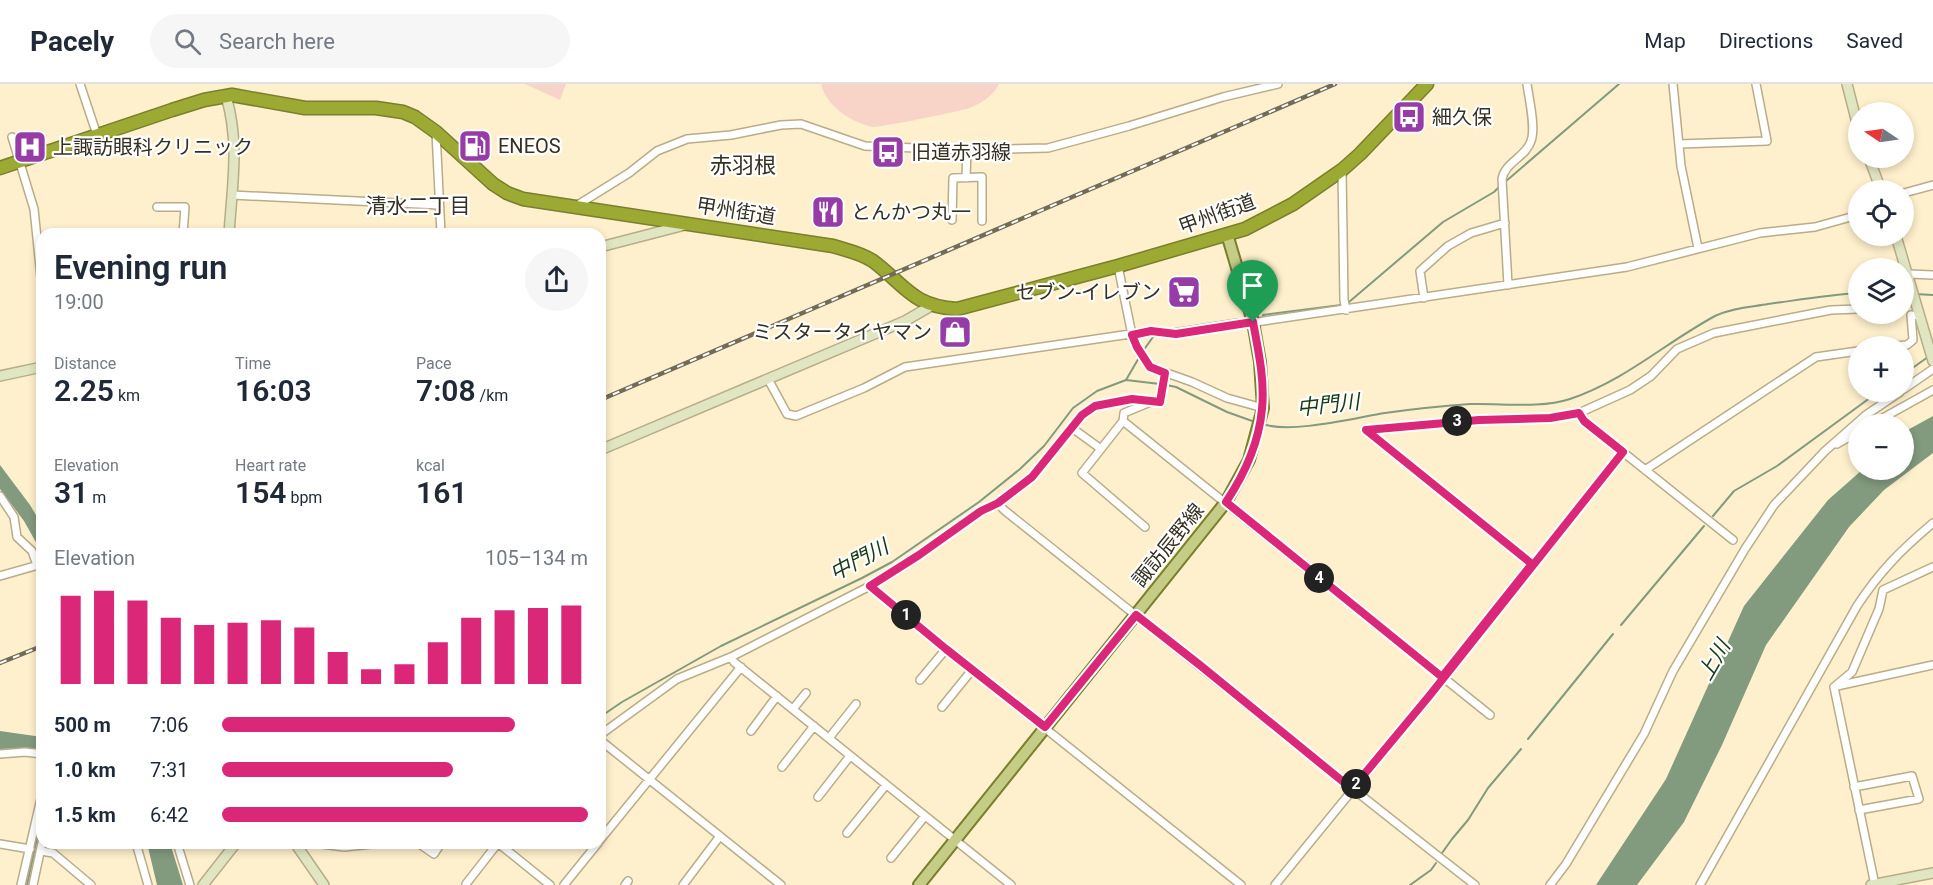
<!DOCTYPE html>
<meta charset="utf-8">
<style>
body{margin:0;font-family:Roboto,"Noto Sans JP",sans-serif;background:#f6f6f7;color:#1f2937;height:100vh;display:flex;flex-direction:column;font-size:22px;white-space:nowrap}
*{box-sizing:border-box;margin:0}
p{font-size:20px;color:#747a83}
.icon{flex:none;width:33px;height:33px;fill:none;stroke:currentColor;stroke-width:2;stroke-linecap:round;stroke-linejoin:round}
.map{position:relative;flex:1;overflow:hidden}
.panel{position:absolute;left:36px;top:144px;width:570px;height:621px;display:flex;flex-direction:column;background:#fff;border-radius:18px;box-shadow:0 3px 9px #0003}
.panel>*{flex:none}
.needle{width:39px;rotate:283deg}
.controls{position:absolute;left:1848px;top:18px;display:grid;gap:12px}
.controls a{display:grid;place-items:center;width:66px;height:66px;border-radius:50%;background:#fff;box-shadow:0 3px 9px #0003;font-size:30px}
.pin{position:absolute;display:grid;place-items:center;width:51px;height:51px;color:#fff;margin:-62px -26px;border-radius:50% 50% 50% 0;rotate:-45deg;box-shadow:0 0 6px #0007}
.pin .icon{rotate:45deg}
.km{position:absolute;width:30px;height:30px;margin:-15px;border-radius:50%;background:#222;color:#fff;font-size:16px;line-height:30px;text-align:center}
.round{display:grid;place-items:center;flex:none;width:63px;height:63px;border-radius:32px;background:#f6f6f7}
.overview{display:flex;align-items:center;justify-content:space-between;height:102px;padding:0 18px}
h1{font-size:33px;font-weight:600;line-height:45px}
.figures{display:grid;grid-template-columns:repeat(3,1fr);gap:9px;height:102px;padding:6px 18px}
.figures div{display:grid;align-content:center}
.figures b{font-size:30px;font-weight:600}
.figures small{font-size:16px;font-weight:400}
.figures p{font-size:16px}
.chart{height:168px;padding:12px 18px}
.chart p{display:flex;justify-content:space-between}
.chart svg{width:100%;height:108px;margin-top:6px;stroke:#db2777;stroke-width:6}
ul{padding:0 18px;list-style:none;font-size:20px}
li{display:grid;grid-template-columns:96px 72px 1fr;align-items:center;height:45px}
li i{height:15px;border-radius:8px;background:#db2777}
header{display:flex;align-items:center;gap:36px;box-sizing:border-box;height:84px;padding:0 30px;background:#fff;border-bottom:2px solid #e0e1e3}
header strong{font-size:28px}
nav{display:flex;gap:33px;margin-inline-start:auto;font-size:21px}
.search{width:420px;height:54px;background:#f6f6f7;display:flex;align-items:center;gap:15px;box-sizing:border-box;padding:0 21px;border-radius:33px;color:#747a83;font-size:22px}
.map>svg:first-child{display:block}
</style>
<header>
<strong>Pacely</strong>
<div class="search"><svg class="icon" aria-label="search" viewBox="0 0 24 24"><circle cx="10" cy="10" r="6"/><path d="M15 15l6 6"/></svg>Search here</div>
<nav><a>Map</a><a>Directions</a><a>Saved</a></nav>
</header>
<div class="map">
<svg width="1933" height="801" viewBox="0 0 1933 801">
<rect width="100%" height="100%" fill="#fef0cc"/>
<!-- green -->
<path fill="#f8d4c8" d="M 525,0 L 566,0 L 560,16 Z
M 821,0 L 999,0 C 995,10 982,19 972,23 C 964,27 877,44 872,43 C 851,38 826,22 821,0 Z
M 42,722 C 42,750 36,774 30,801 L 25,801 Z"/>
<!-- water -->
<path fill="#829a7e" d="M 1933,332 L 1933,369 L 1884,406 L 1849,443 L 1766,561 L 1722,661 L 1684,738 L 1637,801 L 1596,801 L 1666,695 L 1744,522 L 1828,416 L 1862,386 L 1904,386 L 1904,348 Z
M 0,381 L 30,421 L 42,441 L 42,469 L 24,437 L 0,405 Z
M 0,647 L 42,653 L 42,666 L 34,664 L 0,665 Z
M 147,759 L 170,759 L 183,801 L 157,801 Z"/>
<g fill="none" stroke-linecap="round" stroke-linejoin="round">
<!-- stream -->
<path stroke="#829a7e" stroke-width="2" d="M 1505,98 L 1619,0
M 1915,210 L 1933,211
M 1263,231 L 1341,221 L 1349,218 L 1443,138 L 1494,108 L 1501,101
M 1167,246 L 1238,235
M 1143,267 L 1153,253 L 1159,250
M 1904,290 L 1928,273
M 1126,296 L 1140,272
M 1166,301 L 1176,303 L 1227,328 L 1255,338
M 1263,340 C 1290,350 1354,334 1385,329 C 1413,325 1442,322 1470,320 C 1503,319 1539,325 1570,315 C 1626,296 1665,259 1715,232 C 1731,224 1751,223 1768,220 C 1798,216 1828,211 1858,209
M 1713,432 L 1734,407 L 1777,382 L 1878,308
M 1621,541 L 1704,442
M 600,633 L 622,618 L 721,562 L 862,494 L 892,478 L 979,418 L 1020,385 L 1044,362 L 1073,324 L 1097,307 L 1126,296 L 1160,300
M 1528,655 L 1613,550
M 1442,769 L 1452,755 L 1468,736 L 1488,704 L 1521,665
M 27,801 L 42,731
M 1410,801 L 1431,786 L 1436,779"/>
<!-- street casing -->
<g stroke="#b9ac89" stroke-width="10">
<path id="street" d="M 80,0 L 97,51
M 1673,0 L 1681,82 L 1698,164
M 436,48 L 441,150
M 12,53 L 34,125 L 42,203
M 1679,60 L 1767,57 L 1756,0
M 1342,86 L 1344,216 L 1346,226
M 966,94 L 967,66
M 1904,109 L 1933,101
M 232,111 L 439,121
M 576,122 L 629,89 L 657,67 L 687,55 L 731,51 L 781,41 L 801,40 L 865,62 L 967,66 L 1048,64 L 1129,42 L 1223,13 L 1278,0
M 157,123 L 185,123 L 183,150
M 952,136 L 953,94 L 982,93 L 982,137
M 1118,182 L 1132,251 L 1137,263 L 1150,283 L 1192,298 L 1227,314 L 1263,324
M 1909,190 L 1933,191
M 1508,201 L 1502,95 C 1505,78 1526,73 1531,57 C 1536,44 1529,15 1527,0
M 1424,214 L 1420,187 L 1448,162 L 1471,149 L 1505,139
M 1894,262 L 1907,261 L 1913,256 L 1911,231 L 1920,232
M 768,295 L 787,330 L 796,332 L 864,304 L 905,283 L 1151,247 L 1176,250 L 1627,183 L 1760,149 L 1815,143 L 1858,131
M 1904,305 L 1933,285
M 1579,329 L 1584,337 L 1733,456
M 1123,337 L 1490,631
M 1872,340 L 1933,306
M 1072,344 L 1101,365
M 1366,346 L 1479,336 L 1550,334 L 1579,329 L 1630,306 L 1651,292 L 1677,265 L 1714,249 L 1831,226 L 1858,225
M 1366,346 L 1532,480
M 1837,360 L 1858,348
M 1645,386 L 1816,273 L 1858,267
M 0,412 L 14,433 L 17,453 L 32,467 L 37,481
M 998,419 L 1004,426 C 1161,551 1317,678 1475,801
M 1145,443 L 1082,389 L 1123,337 L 1124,329 L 1153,317
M 0,492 L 42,480
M 870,502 L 946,565 L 1241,801
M 731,573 L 734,578 L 1011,801
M 920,596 L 946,565
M 1837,602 L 1933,581
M 1834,603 L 1875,801
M 1834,603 L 1852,588 L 1879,525 L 1883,506 L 1933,483
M 942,623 L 972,586
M 793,625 L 806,609
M 751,647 L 777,612
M 600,651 L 677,595 L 731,573 L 870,502 L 919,471 L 981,427 L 998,419 L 1032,393 L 1082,331 L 1096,322 L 1132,315 L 1160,318 L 1165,289
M 829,654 L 856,620
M 600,656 L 781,801
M 0,670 L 25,668 L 42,670
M 782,683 L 814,642
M 1854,703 L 1912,692 L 1919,715 L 1859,726
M 818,713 L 850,672
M 847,749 L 886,701
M 600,756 L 741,583
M 136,759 L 148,801
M 177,759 L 190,801
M 314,759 L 344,763 L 382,759
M 418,759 L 434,770 L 441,759
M 498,759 L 550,801
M 0,760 L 30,765
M 41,767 L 53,769 L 91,801
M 891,774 L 925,732
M 466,800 L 498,759
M 21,801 L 42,710
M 33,801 L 42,759
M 564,801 L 598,759
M 625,801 L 628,797
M 683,801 L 720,752
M 1275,801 L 1430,611 L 1623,368
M 1550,801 L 1566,780 L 1644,650 L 1673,587 L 1745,465 L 1774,421 L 1825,367 L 1866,331 L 1900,308
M 1700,801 L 1857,522 C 1880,487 1901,466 1933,439"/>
</g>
<!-- secondary casing -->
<g stroke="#b9ac89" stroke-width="12">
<path id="secondary" d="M 1847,0 L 1858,43
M 226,12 C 240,59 232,102 229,150
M 1869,74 L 1881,106
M 1896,152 L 1933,277
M 600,163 L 685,141
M 0,292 L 42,283
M 600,366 L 905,237 L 931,222
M 295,759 L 324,801
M 203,801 L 236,759
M 1871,801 L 1933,789"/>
</g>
<!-- primary casing -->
<g stroke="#787f2d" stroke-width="14">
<path id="primary" d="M 919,801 L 1226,418 L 1249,376 L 1263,324 L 1260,278 L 1253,238 L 1227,150"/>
</g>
<!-- highway casing -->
<g stroke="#787f2d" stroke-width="15">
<path id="highway" d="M 0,84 L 172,26 L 204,16 L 232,11 L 305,24 L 376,24 L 403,28 L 415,33 L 436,48 L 493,100 L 507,109 L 523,115 L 833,162 C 846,166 861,169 873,177 C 906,202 912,222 957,225 L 1118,182 L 1245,145 L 1293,120 L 1342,86 L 1360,70 L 1427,0"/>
</g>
<!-- street -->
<use href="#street" stroke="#fff" stroke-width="7"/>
<!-- secondary -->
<use href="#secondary" stroke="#e1e6c2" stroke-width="9"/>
<!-- primary -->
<use href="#primary" stroke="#c4cc85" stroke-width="10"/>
<!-- highway -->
<use href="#highway" stroke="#9caa33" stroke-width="12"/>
<!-- rail casing -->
<g stroke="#736b56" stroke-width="4.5">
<path id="rail" d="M 600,316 L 1335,0
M 0,579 L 42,562"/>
</g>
<!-- rail -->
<use href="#rail" stroke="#fff" stroke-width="2" stroke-dasharray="7" stroke-linecap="butt"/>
</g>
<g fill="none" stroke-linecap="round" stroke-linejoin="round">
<!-- route casing -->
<g stroke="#fff" stroke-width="12">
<path id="route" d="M 1253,238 L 1176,250 L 1151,247 L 1132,251 L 1137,263 L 1150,283 L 1165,289 L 1160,318 L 1132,315 L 1095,322 L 1082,331 L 1032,393 L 998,419 L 981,427 L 919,471 L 870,502 L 946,565 L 1045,643 L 1136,531 L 1201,582 L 1352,705 L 1430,611 L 1623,368 L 1584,337 L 1579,329 L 1550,334 L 1479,336 L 1366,346 L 1532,480 L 1442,593 L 1226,418 C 1244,391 1259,358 1262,325 C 1265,296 1258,265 1253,238"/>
</g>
<!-- route -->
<use href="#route" stroke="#db2777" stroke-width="8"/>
</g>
<!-- icons -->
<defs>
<g id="bus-square" transform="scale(1.725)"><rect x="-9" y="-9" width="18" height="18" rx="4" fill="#963ca7" stroke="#fff"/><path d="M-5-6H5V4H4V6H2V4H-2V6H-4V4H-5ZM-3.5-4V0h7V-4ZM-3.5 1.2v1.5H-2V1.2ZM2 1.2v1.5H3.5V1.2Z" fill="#fff"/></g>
<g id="fuel-square" transform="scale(1.725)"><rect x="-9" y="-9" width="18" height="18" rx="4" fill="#963ca7" stroke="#fff"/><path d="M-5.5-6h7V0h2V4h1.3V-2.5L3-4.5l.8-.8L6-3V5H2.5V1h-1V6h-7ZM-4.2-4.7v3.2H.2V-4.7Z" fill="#fff"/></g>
<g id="hospital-square" transform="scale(1.725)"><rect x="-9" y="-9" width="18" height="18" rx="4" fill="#963ca7" stroke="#fff"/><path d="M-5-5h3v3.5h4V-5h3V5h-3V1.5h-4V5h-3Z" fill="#fff"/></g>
<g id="restaurant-square" transform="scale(1.725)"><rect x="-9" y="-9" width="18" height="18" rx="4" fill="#963ca7" stroke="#fff"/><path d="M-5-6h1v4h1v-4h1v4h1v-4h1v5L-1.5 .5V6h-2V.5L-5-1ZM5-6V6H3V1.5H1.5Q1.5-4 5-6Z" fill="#fff"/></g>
<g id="supermarket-square" transform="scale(1.725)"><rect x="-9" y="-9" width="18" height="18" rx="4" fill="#963ca7" stroke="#fff"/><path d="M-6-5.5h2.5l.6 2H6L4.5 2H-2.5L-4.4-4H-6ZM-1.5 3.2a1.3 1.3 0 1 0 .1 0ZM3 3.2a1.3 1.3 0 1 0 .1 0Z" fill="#fff"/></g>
<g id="shop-square" transform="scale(1.725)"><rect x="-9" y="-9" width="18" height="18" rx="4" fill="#963ca7" stroke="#fff"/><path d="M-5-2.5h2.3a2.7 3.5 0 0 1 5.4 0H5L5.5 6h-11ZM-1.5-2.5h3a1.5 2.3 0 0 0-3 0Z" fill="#fff"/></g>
</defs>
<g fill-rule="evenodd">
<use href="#bus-square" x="1409" y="33"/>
<use href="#fuel-square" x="475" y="62"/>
<use href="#hospital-square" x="30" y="63"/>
<use href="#bus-square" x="888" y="68"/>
<use href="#restaurant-square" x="828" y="128"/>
<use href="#supermarket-square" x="1184" y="208"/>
<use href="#shop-square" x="955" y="248"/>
</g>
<g text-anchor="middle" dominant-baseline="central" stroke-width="4.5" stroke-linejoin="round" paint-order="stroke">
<!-- poi labels -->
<g font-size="20" fill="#353022" stroke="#fff" text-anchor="start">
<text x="1432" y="33">細久保</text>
<text x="498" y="62">ENEOS</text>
<text x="53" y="63">上諏訪眼科クリニック</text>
<text x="911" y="68">旧道赤羽線</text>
<text x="851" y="128">とんかつ丸一</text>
<text x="1161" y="208" text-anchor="end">セブン-イレブン</text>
<text x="932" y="248" text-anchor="end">ミスタータイヤマン</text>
</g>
<!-- street labels -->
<g font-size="20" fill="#353022" stroke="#fff">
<text transform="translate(736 127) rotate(9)">甲州街道</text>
<text transform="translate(1217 130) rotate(-20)">甲州街道</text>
<text transform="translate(1168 461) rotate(-51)">諏訪辰野線</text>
</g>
<!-- neighbourhood labels -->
<g font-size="21" fill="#353022" stroke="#fff">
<text x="418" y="122">清水二丁目</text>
</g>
<!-- water labels -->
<g font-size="21" font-style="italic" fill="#163a12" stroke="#fff">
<text transform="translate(1328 321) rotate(-6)">中門川</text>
<text transform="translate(859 476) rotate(-28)">中門川</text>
<text transform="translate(1714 576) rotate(-60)">上川</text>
</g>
<!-- quarter labels -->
<g font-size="22" fill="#353022" stroke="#fff">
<text x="743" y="81">赤羽根</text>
</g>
</g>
</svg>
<div class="controls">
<a><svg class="needle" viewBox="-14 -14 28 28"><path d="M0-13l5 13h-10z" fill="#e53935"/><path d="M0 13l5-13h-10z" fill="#747a83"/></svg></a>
<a><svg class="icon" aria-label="locate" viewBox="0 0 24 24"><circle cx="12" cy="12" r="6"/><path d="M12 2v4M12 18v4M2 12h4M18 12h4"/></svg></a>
<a><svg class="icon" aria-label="layers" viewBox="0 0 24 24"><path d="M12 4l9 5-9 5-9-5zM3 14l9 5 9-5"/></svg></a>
<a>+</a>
<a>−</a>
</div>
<div class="pin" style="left:1253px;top:238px;background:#1e9e55"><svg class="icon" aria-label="arrive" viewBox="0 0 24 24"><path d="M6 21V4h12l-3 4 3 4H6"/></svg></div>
<b class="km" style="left:906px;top:531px">1</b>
<b class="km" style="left:1356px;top:700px">2</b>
<b class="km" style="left:1457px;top:337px">3</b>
<b class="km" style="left:1319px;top:494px">4</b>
<section class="panel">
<div class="overview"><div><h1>Evening run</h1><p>19:00</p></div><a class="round"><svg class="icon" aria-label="share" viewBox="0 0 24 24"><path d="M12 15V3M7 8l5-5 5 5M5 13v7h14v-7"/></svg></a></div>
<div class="figures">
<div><p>Distance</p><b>2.25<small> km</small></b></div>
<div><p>Time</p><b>16:03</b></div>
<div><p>Pace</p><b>7:08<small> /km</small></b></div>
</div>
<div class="figures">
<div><p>Elevation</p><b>31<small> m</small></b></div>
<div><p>Heart rate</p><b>154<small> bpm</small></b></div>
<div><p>kcal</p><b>161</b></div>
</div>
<div class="chart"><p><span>Elevation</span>105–134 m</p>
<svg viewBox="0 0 160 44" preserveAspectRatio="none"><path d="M5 44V8M15 44V6M25 44V10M35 44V17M45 44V20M55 44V19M65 44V18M75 44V21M85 44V31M95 44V38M105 44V36M115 44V27M125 44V17M135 44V14M145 44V13M155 44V12"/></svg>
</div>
<ul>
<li><b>500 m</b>7:06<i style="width:80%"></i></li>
<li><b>1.0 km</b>7:31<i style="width:63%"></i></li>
<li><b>1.5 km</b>6:42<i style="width:100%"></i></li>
</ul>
</section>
</div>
